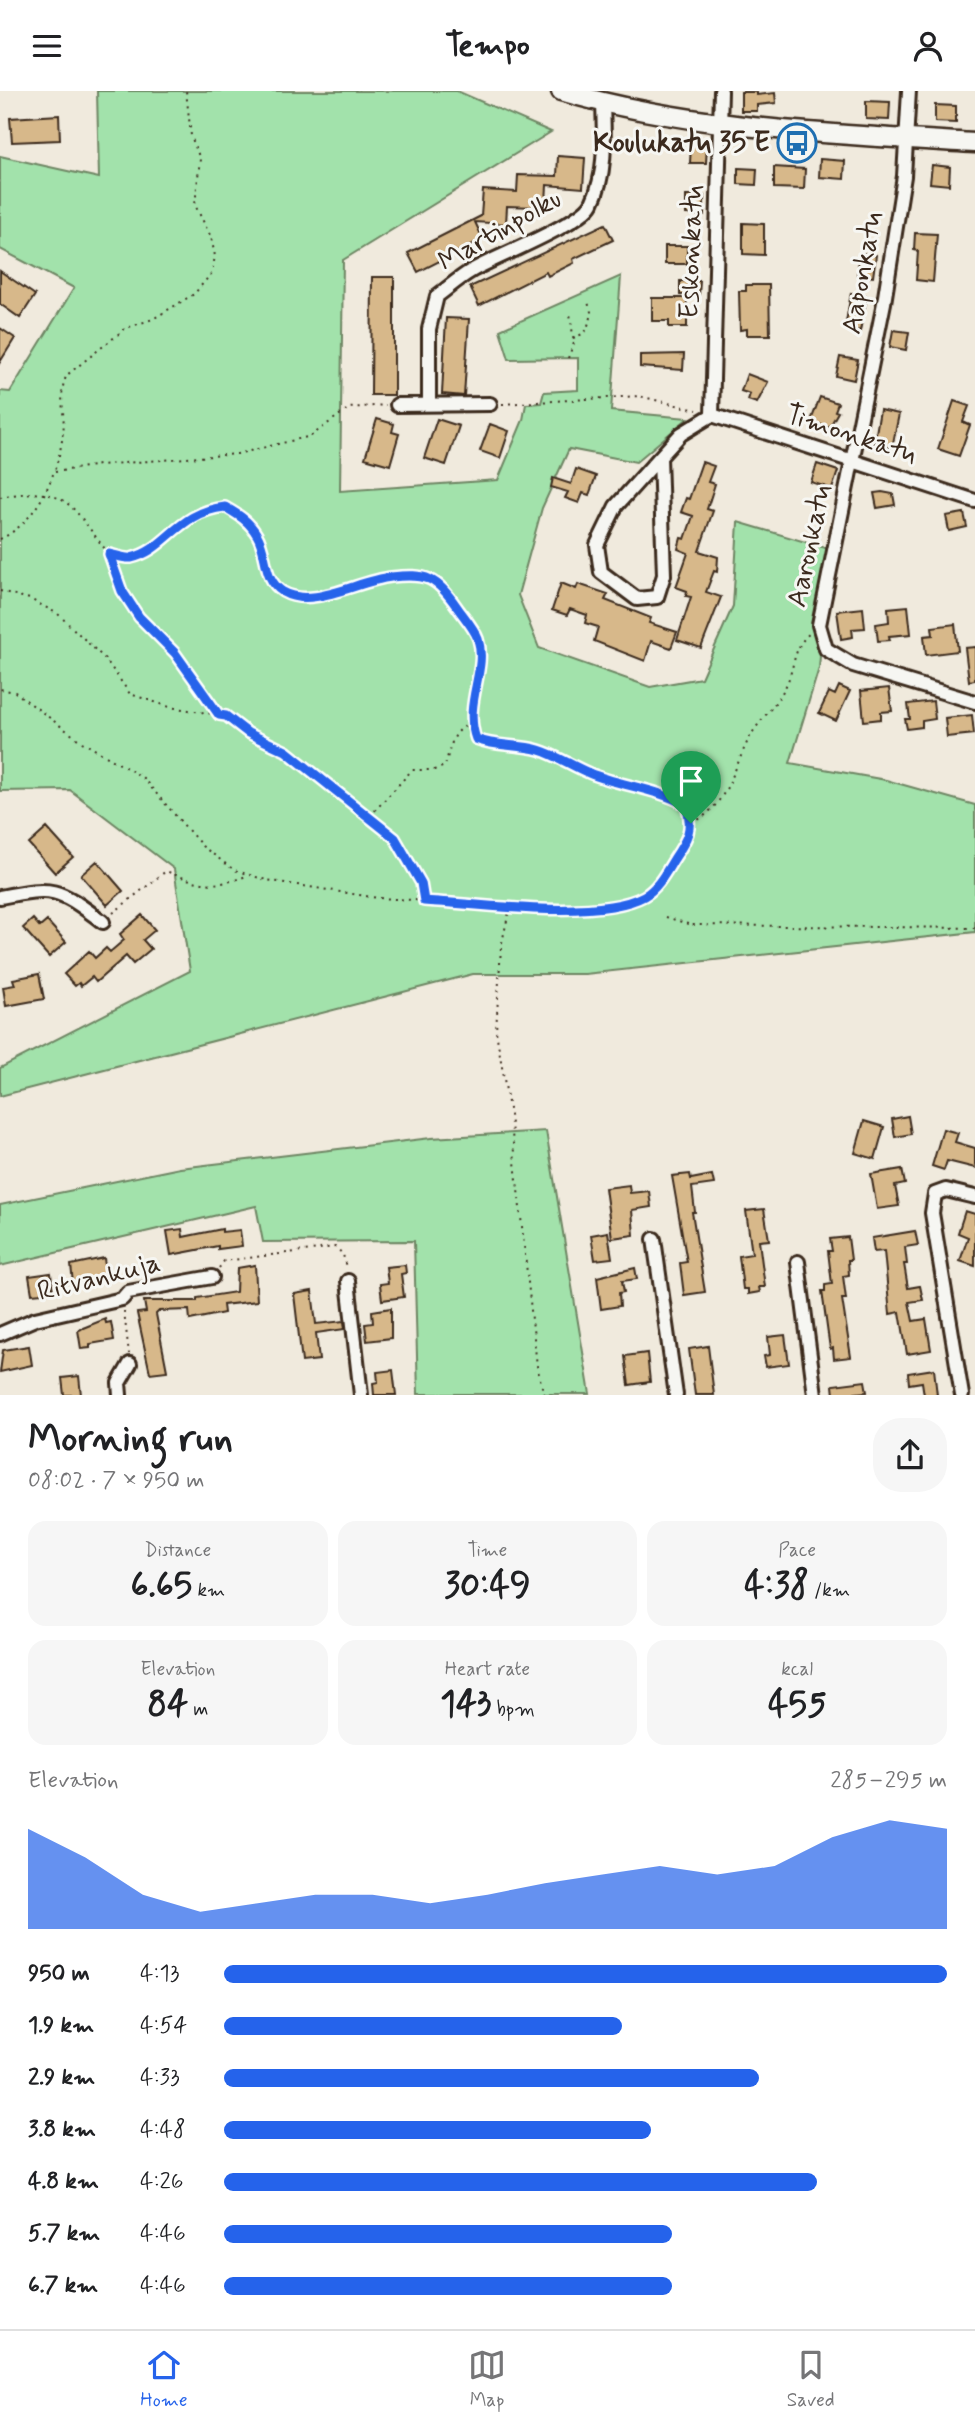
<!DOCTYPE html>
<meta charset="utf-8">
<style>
body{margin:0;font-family:Mynerve,sans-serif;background:#f6f6f6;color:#202124;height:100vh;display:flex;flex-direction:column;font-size:26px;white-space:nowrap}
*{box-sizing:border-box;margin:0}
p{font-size:23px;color:#757577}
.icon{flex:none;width:38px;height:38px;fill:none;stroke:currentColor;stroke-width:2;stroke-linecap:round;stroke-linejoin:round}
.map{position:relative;height:1304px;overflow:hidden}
.drawer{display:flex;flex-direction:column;background:#fff;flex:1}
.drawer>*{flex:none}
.pin{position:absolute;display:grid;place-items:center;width:60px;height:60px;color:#fff;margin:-72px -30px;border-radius:50% 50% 50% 0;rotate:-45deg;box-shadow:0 0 7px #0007}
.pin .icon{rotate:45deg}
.round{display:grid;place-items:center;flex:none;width:74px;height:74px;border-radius:28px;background:#f6f6f6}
.summary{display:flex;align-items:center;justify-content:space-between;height:119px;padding:0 28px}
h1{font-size:38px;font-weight:700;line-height:52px}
.figures{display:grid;grid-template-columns:repeat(3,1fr);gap:10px;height:119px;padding:7px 28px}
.figures div{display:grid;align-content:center;border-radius:18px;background:#f6f6f6;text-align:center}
.figures b{font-size:35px;font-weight:700}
.figures small{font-size:19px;font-weight:400}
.figures p{font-size:19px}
.chart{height:196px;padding:14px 28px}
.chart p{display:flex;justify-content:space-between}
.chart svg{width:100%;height:126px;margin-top:7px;fill:#2563eb;opacity:.7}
ul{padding:0 28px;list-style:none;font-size:23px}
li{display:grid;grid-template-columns:112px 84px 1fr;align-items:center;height:52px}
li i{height:18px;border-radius:9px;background:#2563eb}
header{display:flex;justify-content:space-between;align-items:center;height:91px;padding:0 28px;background:#fff;font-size:32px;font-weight:700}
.menu{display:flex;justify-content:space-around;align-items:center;height:98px;border-top:2px solid #e0e0e0;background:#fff;font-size:19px;color:#757577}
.menu a{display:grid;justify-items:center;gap:4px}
.menu .on{color:#2563eb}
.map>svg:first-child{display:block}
</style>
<header><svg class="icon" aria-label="menu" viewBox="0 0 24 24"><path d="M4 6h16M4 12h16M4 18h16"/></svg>Tempo<svg class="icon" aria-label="person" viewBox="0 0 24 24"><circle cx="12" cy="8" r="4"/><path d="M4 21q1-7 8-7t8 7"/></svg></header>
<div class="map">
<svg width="975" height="1304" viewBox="0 0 975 1304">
<rect width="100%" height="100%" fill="#f0eadd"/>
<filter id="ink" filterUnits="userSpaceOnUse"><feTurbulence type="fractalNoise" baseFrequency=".0143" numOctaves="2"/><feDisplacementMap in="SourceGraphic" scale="14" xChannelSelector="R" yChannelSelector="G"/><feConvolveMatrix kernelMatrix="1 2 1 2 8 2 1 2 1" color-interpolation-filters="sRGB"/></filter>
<g filter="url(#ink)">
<!-- green -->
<path fill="#a2e2ab" stroke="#6e8664" stroke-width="2" d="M 97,0 L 457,0 L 551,41 L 343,169 L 340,400 L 498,389 L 523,329 L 526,313 L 541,312 L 544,301 L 578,299 L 578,267 L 509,268 L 500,239 L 621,185 L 611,320 L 688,327 L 636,371 L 569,358 L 542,417 L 518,504 L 539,557 L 650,596 L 701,587 L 733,515 L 738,431 L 829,458 L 819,577 L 790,672 L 886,689 L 975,714 L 975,841 L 585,883 L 473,883 L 0,1005 L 0,977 L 190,880 L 174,778 L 70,699 L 0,700 L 0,300 L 10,301 L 74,197 L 0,158 L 0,65 L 99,87 Z
M 546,1040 L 590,1303 L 418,1303 L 414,1150 L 263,1151 L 256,1115 L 0,1175 L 0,1114 L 180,1077 L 431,1047 Z"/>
<!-- building -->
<path fill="#d7b88a" stroke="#3b2a1e" stroke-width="2" d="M 741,1 L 757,1 L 757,4 L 775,2 L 776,12 L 757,14 L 757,20 L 741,20 Z
M 866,10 L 890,11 L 889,29 L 866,28 Z
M 935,14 L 956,15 L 956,32 L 935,31 Z
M 59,24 L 60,49 L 12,51 L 10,27 Z
M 691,54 L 707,54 L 706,72 L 690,72 Z
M 558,65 L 585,67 L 583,97 L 547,94 L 546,111 L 535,111 L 535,116 L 507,115 L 506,133 L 475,131 L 483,148 L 418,181 L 408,162 L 481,125 L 483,99 L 517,101 L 518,84 L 557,85 Z
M 820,68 L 845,70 L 844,88 L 819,86 Z
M 932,74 L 950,76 L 949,94 L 930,92 Z
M 774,76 L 805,78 L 804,98 L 774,97 Z
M 738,77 L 757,78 L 756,94 L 738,93 Z
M 686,105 L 704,105 L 704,124 L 686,123 Z
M 743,132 L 764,133 L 764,164 L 743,163 Z
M 605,133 L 613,149 L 573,168 L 574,172 L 548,185 L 546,181 L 479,215 L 470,196 Z
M 915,142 L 937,143 L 933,191 L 916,189 L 918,160 L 914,159 Z
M 665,155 L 687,155 L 687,173 L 665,173 Z
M 860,162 L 876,164 L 873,186 L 857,184 Z
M 0,180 L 35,204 L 20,227 L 0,213 Z
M 372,186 L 394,186 L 394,304 L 371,304 Z
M 680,190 L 700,190 L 699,204 L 680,204 Z
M 746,194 L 769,194 L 770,244 L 747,244 L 747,238 L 740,239 L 739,200 L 746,200 Z
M 851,202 L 867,205 L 860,240 L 845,237 Z
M 652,207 L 687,207 L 687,236 L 669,236 L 669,230 L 652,230 Z
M 446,227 L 469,228 L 464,305 L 442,303 Z
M 0,237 L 15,247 L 0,271 Z
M 893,239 L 909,241 L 906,259 L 890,256 Z
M 684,263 L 683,279 L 640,276 L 640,264 Z
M 840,266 L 858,269 L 854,289 L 836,285 Z
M 747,283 L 768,291 L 757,312 L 748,309 L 750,303 L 741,300 Z
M 820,306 L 838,312 L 835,320 L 838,321 L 829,337 L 811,330 Z
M 954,310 L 969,315 L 963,331 L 970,334 L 959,365 L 938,358 Z
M 880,319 L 899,323 L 892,357 L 874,354 Z
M 377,328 L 394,333 L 392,341 L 399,343 L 390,374 L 365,367 Z
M 437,328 L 459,335 L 446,374 L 424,367 Z
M 490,333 L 509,340 L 500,367 L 480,360 Z
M 702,371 L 714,375 L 708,391 L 715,393 L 707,418 L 713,420 L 699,460 L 718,466 L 717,481 L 714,480 L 706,501 L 721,506 L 701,557 L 677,549 L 691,506 L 686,505 L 687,500 L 676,496 L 688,462 L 678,458 L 681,447 L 685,448 L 693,425 L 681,421 L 686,407 L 689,408 Z
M 817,373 L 838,380 L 832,398 L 811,391 Z
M 576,378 L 596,385 L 589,404 L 583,402 L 579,412 L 565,407 L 568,401 L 551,396 L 553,387 L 571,393 Z
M 882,401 L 893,403 L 895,414 L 877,417 L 874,402 Z
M 964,422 L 967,436 L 949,440 L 946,425 Z
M 561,492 L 576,498 L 578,493 L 608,503 L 605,509 L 651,527 L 649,532 L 677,541 L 671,557 L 651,550 L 645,570 L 594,550 L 598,536 L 585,532 L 587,524 L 570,518 L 567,524 L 552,519 Z
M 908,515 L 911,543 L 889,545 L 890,549 L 878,550 L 876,533 L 889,531 L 888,517 Z
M 863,517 L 865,537 L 852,538 L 853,546 L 841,548 L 837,520 Z
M 955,533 L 958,560 L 926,564 L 924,545 L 933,544 L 932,536 Z
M 975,556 L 975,589 L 969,590 L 965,557 Z
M 839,595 L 850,600 L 836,630 L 819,622 L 829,601 L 835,604 Z
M 889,597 L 892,620 L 881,621 L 881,628 L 864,630 L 861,600 Z
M 933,610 L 935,628 L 922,630 L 922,636 L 907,638 L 905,628 L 910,628 L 908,613 Z
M 972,624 L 974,643 L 947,646 L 945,627 Z
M 47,737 L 73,766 L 55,782 L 29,753 Z
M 97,770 L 123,800 L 107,814 L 81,784 Z
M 142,824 L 155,839 L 143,849 L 151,858 L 133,873 L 126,865 L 96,891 L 92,886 L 81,895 L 79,892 L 75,895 L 64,883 L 89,860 L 95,867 L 106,857 L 110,861 L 124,849 L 120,843 Z
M 33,828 L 40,836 L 47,830 L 66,851 L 49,866 L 23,837 Z
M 39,883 L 44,908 L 6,915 L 3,896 L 15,894 L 13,888 Z
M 908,1025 L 911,1043 L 895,1046 L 892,1028 Z
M 864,1030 L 884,1036 L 875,1068 L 855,1062 Z
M 943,1038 L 958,1042 L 955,1051 L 975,1057 L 975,1077 L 947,1070 L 944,1079 L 932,1075 Z
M 902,1078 L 905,1093 L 895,1095 L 899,1115 L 877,1118 L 871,1083 Z
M 690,1083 L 691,1088 L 712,1084 L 714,1093 L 692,1096 L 695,1121 L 692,1121 L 705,1201 L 684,1204 L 680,1172 L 687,1171 L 672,1085 Z
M 629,1094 L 630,1102 L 649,1100 L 651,1116 L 632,1119 L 634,1144 L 612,1147 L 605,1097 Z
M 764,1118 L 769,1149 L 759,1150 L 765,1196 L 759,1196 L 760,1201 L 748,1203 L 748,1198 L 743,1198 L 739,1165 L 752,1163 L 746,1120 Z
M 965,1120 L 975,1123 L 975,1175 L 960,1170 L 968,1146 L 958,1142 Z
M 182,1138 L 183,1146 L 222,1138 L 222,1141 L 240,1139 L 242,1155 L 218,1158 L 218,1155 L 171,1164 L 167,1140 Z
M 915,1140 L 918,1154 L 905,1156 L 907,1173 L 904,1173 L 908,1197 L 920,1195 L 923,1209 L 909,1211 L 913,1230 L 926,1228 L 931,1259 L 907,1263 L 900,1221 L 890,1223 L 884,1160 L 874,1161 L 872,1147 Z
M 608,1141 L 612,1167 L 595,1169 L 591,1144 Z
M 848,1146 L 851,1169 L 848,1169 L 849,1184 L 843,1185 L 846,1208 L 842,1208 L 851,1266 L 834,1268 L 833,1257 L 830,1258 L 822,1200 L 825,1200 L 825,1194 L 832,1193 L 828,1160 L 832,1160 L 830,1148 Z
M 104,1167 L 106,1184 L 100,1185 L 101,1189 L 73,1192 L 71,1174 Z
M 255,1174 L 257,1210 L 223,1214 L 224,1222 L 190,1229 L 189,1219 L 159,1220 L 156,1223 L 167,1280 L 150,1282 L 137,1222 L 146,1221 L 144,1210 L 197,1210 L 197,1207 L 236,1201 L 237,1177 Z
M 405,1174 L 406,1182 L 401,1183 L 404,1206 L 382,1209 L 380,1193 L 388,1192 L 386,1176 Z
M 635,1177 L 637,1188 L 622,1190 L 624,1201 L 619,1202 L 620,1215 L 601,1218 L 597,1186 Z
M 51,1182 L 53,1201 L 32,1203 L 29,1185 Z
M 312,1200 L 316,1233 L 344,1230 L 345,1238 L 316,1242 L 319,1269 L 302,1271 L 294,1203 Z
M 391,1217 L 391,1247 L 367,1250 L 365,1233 L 373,1232 L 372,1220 Z
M 105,1228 L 106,1232 L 111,1231 L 114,1249 L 90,1253 L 90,1257 L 81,1258 L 78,1239 Z
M 785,1244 L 789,1273 L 766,1276 L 764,1265 L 770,1264 L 768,1246 Z
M 29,1255 L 32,1274 L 0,1281 L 3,1259 Z
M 708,1255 L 714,1304 L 695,1304 L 689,1258 Z
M 647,1262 L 650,1291 L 629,1294 L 625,1265 Z
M 934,1278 L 937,1304 L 924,1304 L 922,1291 L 909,1293 L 908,1282 Z
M 393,1279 L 396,1304 L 374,1304 L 373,1292 L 378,1291 L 377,1281 Z
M 79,1285 L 81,1304 L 64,1304 L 62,1287 Z
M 865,1290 L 867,1301 L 834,1304 L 833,1294 Z"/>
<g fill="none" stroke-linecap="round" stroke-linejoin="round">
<!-- street casing -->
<g stroke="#3b2a1e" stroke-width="18">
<path id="street" d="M 909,0 L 904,85 L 884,212 L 819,534 L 826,558 L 853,574 L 975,611
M 429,313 L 429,238 L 437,205 C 448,197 459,187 471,180 C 495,166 581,133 592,112 C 607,81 604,46 603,12
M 397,314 L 490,313
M 712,324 L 721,0
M 712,324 L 975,410
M 660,366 L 616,415 L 597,454 L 601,481 L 637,508 L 657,506 L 664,484 L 660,366 L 681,343 L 712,324
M 0,806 C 56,795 57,797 103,831
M 654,1148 L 676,1304
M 798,1171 L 815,1304
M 348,1190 L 361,1304
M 0,1243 L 35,1228 L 122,1208 L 128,1201 L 212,1186
M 120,1304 L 119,1292 L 130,1273
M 962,1304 L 932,1122 L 935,1103 L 946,1099 L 975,1106"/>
</g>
<!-- secondary casing -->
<g stroke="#3b2a1e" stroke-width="23">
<path id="secondary" d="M 561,0 C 694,39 837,43 975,52"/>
</g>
<!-- path -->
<path stroke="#3b2a1e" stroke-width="2" stroke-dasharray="2 5" stroke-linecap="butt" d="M 573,247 L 585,242 L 592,224 L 587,208
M 568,267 L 574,252 L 570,222
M 502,313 L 639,305 L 697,319
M 55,381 L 99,374 L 237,363 L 311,345 L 349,317 L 386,314
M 0,406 C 70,393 70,415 109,463 C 115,464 124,468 130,467 C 166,461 182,416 222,417 C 227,417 231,420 236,423 C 270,441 255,486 284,501 C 315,517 357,491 392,486 C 427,482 437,488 458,517 C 464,526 474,538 478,548 C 488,580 463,612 476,648 C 496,656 518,653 539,659 C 556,664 572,675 589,682 C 620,695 656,697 686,714 L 691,732 L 689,745 L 657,794 L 627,813 L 575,818 L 378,807 L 266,789 L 234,779 L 202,755 L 142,686 L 82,651 L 15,601 L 0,598
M 0,448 C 38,431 58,382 63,343 C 66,322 57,303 67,284 L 126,237 L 153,228 L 194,203 L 212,182 L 215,165 L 211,146 L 195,114 L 200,68 L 191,45 L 186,0
M 109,463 L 122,500 L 139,526 L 175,562 L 218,623
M 0,500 L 30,508 L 58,523 L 106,569 L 130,603 L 170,616 L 226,625 L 248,642 L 286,660 L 395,747 L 421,792 L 424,809
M 370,725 L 412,679 L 434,679 L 445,675 C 450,658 452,639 470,633
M 692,732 C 728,716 734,674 751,644 C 762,626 780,610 788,590 C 795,572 794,555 810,542
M 510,816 L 501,856 L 496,940 L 510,1024 L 537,1275 L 544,1304
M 113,822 L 166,780 C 201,794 213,798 249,784
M 666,826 L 691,834 L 975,837
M 219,1177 L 224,1170 L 335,1156 L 343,1163 L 346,1177
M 124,1220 L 129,1263"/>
<!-- street -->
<use href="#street" stroke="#f6f6f2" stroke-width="12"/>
<!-- secondary -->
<use href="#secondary" stroke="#f6f6f2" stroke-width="18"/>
</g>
</g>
<g fill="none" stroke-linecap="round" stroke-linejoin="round" filter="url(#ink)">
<!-- route casing -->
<g stroke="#fff" stroke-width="14">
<path id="route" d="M 225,416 C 239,424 249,430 257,444 C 268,462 262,488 283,501 C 312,518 357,490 391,486 C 427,482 436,486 457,516 C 464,526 474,537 478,548 C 488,579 463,612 476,648 C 496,656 518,653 539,659 C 556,664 572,675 589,682 C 620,695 656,697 686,714 C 694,737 687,749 674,768 C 666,781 658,797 644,805 C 598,830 478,813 424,810 L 421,792 L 395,747 L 286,660 L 248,642 L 226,625 L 219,624 L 175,562 L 139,526 L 122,500 L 109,463 C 115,464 125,468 131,467 C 167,459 177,421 225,416 Z"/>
</g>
<!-- route -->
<use href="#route" stroke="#2563eb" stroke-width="9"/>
</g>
<!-- icons -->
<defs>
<g id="bus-ring" transform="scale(2.0125)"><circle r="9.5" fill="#f6f6f2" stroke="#1f6fb2" stroke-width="1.5"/><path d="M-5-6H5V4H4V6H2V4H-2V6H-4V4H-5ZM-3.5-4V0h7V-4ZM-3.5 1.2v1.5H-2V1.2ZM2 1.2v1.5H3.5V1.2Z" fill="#1f6fb2"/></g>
</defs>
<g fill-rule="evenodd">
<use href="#bus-ring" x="797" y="52"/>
</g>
<g text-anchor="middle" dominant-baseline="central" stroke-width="6" stroke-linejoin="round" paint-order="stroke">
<!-- poi labels -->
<g font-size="28" font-weight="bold" fill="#3b2a1e" stroke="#f6f6f2" text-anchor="end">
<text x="770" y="52">Koulukatu 35 E</text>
</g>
<!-- street labels -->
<g font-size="28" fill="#3b2a1e" stroke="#f6f6f2">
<text transform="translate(500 140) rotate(-30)">Martinpolku</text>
<text transform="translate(692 161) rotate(-88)">Eskonkatu</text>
<text transform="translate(863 182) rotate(-80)">Aaponkatu</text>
<text transform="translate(851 344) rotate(18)">Timonkatu</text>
<text transform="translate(810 455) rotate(-78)">Aaronkatu</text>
<text transform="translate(99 1187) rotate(-14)">Ritvankuja</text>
</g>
</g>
</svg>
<div class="pin" style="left:691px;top:732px;background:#1e9e55"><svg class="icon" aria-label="arrive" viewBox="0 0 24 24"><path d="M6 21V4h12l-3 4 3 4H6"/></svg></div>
</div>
<section class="drawer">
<div class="summary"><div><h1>Morning run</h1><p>08:02 · 7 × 950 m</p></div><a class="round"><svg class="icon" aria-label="share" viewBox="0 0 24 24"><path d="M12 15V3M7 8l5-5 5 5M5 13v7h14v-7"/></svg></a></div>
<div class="figures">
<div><p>Distance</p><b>6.65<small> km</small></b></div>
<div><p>Time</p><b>30:49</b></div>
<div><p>Pace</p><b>4:38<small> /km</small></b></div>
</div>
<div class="figures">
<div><p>Elevation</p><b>84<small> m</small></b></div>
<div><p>Heart rate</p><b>143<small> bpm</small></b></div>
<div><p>kcal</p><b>455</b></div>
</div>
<div class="chart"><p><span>Elevation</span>285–295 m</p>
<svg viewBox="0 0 160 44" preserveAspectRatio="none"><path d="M0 44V9L10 19L20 32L30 38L40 35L50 32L60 32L70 35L80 32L90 28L100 25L110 22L120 25L130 22L140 12L150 6L160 9V44z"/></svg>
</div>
<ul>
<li><b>950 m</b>4:13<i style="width:100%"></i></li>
<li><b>1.9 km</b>4:54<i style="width:55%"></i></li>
<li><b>2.9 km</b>4:33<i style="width:74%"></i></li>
<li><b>3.8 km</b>4:48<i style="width:59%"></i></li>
<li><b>4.8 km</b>4:26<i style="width:82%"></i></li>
<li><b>5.7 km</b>4:46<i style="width:62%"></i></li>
<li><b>6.7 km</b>4:46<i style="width:62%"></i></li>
</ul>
</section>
<nav class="menu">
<a class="on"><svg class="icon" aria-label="home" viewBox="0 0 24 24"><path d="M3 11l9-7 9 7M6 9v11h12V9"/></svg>Home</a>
<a><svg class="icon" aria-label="map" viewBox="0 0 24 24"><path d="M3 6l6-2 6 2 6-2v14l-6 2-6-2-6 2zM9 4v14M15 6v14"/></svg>Map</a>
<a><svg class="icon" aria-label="saved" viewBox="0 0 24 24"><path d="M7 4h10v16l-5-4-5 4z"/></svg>Saved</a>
</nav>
